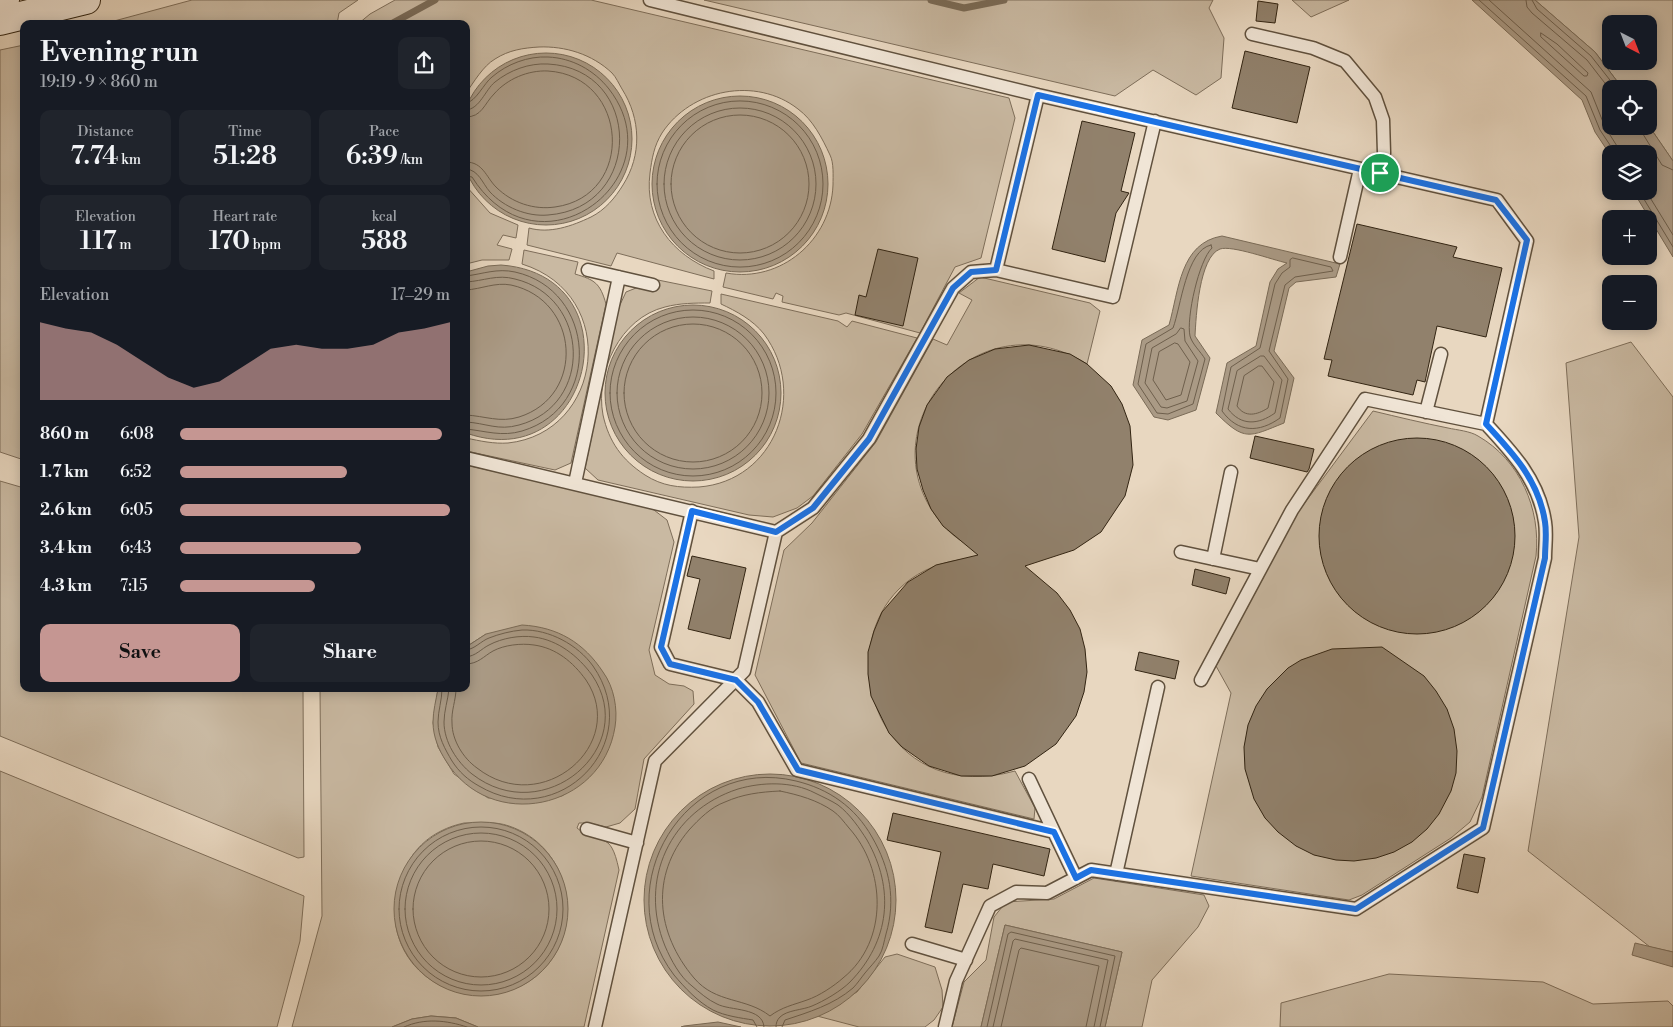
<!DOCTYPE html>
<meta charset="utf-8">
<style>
body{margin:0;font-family:"Libre Bodoni",serif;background:#20242c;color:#f1f3f6;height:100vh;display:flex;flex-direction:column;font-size:19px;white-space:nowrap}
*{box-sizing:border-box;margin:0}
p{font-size:16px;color:#9ea1a6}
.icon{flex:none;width:28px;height:28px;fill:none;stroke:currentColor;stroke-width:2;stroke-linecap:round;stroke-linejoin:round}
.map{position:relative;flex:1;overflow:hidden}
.sheet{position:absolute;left:20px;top:20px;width:450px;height:672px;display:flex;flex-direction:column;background:#171b24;border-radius:10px;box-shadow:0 2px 12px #0003}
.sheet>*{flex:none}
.needle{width:32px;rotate:138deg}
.fabs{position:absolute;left:1602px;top:15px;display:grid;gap:10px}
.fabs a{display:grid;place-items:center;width:55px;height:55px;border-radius:10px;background:#171b24;box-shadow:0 2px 12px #0003;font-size:25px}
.pin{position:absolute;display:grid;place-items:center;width:42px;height:42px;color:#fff;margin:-21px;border:2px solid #fff;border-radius:50%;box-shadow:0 1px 5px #0007}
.round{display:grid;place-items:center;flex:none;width:52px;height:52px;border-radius:10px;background:#20242c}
.overview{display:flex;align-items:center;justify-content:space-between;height:85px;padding:0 20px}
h1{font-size:28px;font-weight:600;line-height:38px}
.metrics{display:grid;grid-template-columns:repeat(3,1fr);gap:8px;height:85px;padding:5px 20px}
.metrics div{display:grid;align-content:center;border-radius:10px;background:#20242c;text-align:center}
.metrics b{font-size:25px;font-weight:600}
.metrics small{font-size:14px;font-weight:400}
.metrics p{font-size:14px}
.chart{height:140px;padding:10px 20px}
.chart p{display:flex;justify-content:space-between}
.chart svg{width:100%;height:90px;margin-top:5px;fill:#c59692;opacity:.7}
.cta{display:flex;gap:10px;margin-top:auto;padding:10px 20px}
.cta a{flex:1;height:58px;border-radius:10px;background:#c59692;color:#111;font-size:20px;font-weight:600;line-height:58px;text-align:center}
.cta a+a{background:#20242c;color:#f1f3f6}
ul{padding:0 20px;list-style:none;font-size:16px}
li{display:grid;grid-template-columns:80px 60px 1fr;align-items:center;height:38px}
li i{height:12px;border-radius:6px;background:#c59692}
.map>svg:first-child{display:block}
</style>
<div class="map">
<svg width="1673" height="1027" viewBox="0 0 1673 1027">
<rect width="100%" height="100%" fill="#e8d7c0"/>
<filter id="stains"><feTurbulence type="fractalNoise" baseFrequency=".004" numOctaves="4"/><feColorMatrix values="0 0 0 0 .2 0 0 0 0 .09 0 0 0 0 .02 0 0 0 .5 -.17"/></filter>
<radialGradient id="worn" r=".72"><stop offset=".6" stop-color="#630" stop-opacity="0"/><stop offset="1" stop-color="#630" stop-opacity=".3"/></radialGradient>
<!-- green -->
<path fill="#c9b9a2" stroke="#7e6e5a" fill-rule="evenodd" d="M 192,0 L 358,0 L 339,13 L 337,24 L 103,24 Z
M 395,0 L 591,0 L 1009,98 L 1015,118 L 981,258 L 955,267 L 920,333 L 846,313 L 839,315 L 782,302 L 783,296 L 776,293 L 773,299 L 723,287 L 726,273 C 781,283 831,240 833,185 C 833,176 834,163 830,155 C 822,138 813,120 798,109 C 756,76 691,89 662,133 C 654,146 652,158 650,173 C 644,219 672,255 714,271 L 714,279 L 617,253 L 611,266 L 527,245 L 529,228 C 550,234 572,226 591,217 C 605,210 615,198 623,185 C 642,155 641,119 622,89 C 619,84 616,77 612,73 C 592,54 565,46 539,47 C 523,48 509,50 495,59 C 483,66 474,82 466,93 L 466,24 L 358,24 L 370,14 Z
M 704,0 L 1213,0 L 1209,8 L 1224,38 L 1221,78 L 1196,95 L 1153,70 L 1115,96 Z
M 1292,0 L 1349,0 L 1311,17 Z
M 1535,0 L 1673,0 L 1673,161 L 1649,126 L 1649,89 L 1623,89 L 1595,52 ZM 1611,24 L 1649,24 L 1649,61 L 1611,61 Z
M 24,45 L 24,460 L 0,452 L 0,50 Z
M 466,186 L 490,213 L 518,225 L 516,238 L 503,235 L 497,245 L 512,249 L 509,260 L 482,260 L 466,264 Z
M 524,250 L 578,262 L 575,274 C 595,280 600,283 606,304 L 571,463 L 555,470 L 466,451 L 466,438 C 480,441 494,444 508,443 C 603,433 621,295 522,264 Z
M 980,277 L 1090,303 L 1100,311 L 1087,364 C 975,294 861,431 943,525 C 953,537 966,544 979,552 L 979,558 C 810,563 846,817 1015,771 L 1035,808 L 1034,819 L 801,763 L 755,675 L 784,550 L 812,523 L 876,442 L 933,339 L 947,345 L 972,300 L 959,293 Z
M 658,280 L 712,291 L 710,303 C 695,303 680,303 665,307 C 620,318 595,372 603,415 C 609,442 622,460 645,475 C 662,486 679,488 699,487 C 775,481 808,393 764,334 C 753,320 736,311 721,304 L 721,294 L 838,321 L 847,327 L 852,321 L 917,338 L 862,434 L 813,496 L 797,508 L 773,517 L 749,515 L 598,480 L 585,468 L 619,307 L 626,292 L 636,288 L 656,290 Z
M 1631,342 L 1673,397 L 1673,952 L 1650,947 L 1528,851 L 1579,537 L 1566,363 Z
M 1373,411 C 1398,417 1423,423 1448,428 C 1457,430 1470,431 1478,436 C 1520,460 1541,509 1536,556 L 1482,797 L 1470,822 L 1451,838 L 1362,895 L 1349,900 L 1191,876 L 1231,693 L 1216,666 L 1298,512 Z
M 466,465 L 650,507 L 667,520 L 674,542 L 649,650 L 655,675 L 669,684 L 684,686 L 693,691 L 694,704 L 644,759 L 635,809 L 620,823 L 606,827 L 588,823 L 579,823 L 577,828 C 601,848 610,827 619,870 L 584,1027 L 478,1027 L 456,1018 L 431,1016 L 412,1019 L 392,1027 L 292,1027 L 322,916 L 320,689 L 438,689 L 433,723 L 438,747 L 454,774 L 488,798 L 562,796 L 591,775 L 486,634 L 466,647 ZM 464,823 C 479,823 495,821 509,826 C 566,845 585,917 549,963 C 505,1019 408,998 396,926 C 394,914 399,897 401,885 C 406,852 431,830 464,823 Z
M 0,481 L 24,488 L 24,689 L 303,689 L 304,857 L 298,858 L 0,736 Z
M 0,771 L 304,896 L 300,941 L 277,1027 L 0,1027 Z
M 1094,878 L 1204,895 L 1209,906 L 1198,927 L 1152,980 L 1142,1027 L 1105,1027 L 1122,952 L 1005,925 L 981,1027 L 952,1027 L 964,982 L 986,960 L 994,917 L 1006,902 L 1054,899 Z
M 897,954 L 935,967 L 942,990 L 943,1007 L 934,1020 L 925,1027 L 859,1027 L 817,1016 L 857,992 L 885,957 Z
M 1389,974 L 1543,982 L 1593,1004 L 1668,1001 L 1673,1006 L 1673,1027 L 1280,1027 L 1281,1003 Z"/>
<!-- water -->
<path fill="#aa9a85" stroke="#7a6b57" d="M 1472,0 L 1535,0 L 1595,52 L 1623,89 L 1611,89 L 1611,126 L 1649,126 L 1673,161 L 1673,257 L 1633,191 L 1649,191 L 1649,154 L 1611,154 L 1611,156 L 1595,132 L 1582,100 Z
M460 139a86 86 0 1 1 172 0a86 86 0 1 1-172 0Z
M652 184a88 88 0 1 1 176 0a88 88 0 1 1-176 0Z
M 1222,236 L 1340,264 L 1336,277 L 1296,282 L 1289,288 L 1274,351 L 1294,378 L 1284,423 C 1249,437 1245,442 1216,413 L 1227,363 L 1256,346 L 1270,282 L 1278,269 L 1287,263 C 1273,260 1232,245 1220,249 C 1199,257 1196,317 1195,336 L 1210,358 L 1196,410 L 1168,420 L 1154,417 L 1133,385 L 1142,340 L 1169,325 C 1179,290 1180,243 1222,236 Z
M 501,265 C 637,275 593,478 466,433 L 466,272 L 488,266 Z
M605 393a88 88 0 1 1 176 0a88 88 0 1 1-176 0Z
M 522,625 C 558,627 584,643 603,672 C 614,687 618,709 615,727 C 602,810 490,833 446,761 C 439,750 433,737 433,722 C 433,711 436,700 438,689 L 466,689 L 466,647 L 486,634 Z
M644 900a126 126 0 1 1 252 0a126 126 0 1 1-252 0Z
M394 909a87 87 0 1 1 174 0a87 87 0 1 1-174 0Z
M 1005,925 L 1122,952 L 1105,1027 L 981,1027 Z
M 1635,943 L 1673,952 L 1673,967 L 1632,955 Z
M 431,1016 L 456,1018 L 478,1027 L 392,1027 L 412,1019 Z
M 718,1022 L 741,1027 L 681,1027 L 684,1026 Z"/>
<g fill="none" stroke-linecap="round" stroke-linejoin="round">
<!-- shore -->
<path stroke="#6e5f4c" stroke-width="1" d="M 1479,0 L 1586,96 L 1600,130 L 1616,154
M 1489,0 L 1591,92 L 1605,127 L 1622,154
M 1526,0 L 1527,7 L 1532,13 L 1587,60 L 1611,91
M 1532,0 L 1537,9 L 1591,56 L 1617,89
M 1541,33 L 1557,44 L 1588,73 L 1587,76 L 1584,76 L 1541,37 Z
M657 184a83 83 0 1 1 166 0a83 83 0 1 1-166 0Z
M 466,103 C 476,102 484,83 492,77 C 507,64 528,56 548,57 C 572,58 594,70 609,89 C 678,178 539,283 472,177 L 466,176
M664 184a76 76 0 1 1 152 0a76 76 0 1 1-152 0Z
M 466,110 C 480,109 485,90 495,82 C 510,70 529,63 548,64 C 643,69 644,208 548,215 C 527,217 504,207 490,192 C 482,183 479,170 466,169
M671 184a69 69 0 1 1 138 0a69 69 0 1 1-138 0Z
M 466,117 C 482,117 484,104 494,94 C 507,79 528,70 548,71 C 629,76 636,196 555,207 C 534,210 512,203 496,187 C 486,177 483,162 466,162
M 1638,126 L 1662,165 L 1673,170
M 1639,191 L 1673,247
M 1646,191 L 1673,235
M 1211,245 L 1212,248 C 1199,260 1186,318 1190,336 C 1192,344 1201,352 1205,359 L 1193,404 L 1168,414 L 1157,413 L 1138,384 L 1146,344 L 1173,328 C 1181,307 1186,250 1211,245 Z
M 1293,258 L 1331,267 L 1333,271 L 1295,277 L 1285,285 L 1269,351 L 1288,379 L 1280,418 C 1259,433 1238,433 1222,411 L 1231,367 L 1260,348 L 1275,284 L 1282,273 L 1290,267 L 1290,260 Z
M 466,276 C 483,274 497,268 515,272 C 596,290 603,407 522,431 C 502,437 486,431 466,429
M 466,282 C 484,281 497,274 515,279 C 590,297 594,405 519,425 C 498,431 486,423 466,422
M 466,290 C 482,289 495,282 511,285 C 580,300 586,396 519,417 C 500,423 485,416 466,415
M610 393a83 83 0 1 1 166 0a83 83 0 1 1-166 0Z
M617 393a76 76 0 1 1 152 0a76 76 0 1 1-152 0Z
M624 393a69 69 0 1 1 138 0a69 69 0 1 1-138 0Z
M 1181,328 L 1184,329 L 1185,341 L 1198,361 L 1187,401 L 1167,408 L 1161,407 L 1145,383 L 1152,348 L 1176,334 Z
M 1175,343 L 1178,344 L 1190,362 L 1181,395 L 1166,400 L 1153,380 L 1159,352 Z
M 1261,356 L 1264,356 L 1282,380 L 1275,413 C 1258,425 1241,426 1228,409 L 1237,371 Z
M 1259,366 L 1262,366 L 1274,382 L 1268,408 C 1257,415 1245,418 1237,406 L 1244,376 Z
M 442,689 C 442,700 438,711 438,722 C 438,737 445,749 452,761 C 459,772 468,780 479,786 C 558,833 647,744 593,666 C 578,645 549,629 522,630 C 511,631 499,634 489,638 C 481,641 475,649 466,650
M 449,689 C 448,700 444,711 444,722 C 444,742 457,762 472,774 C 544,830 641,747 592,675 C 578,656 558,640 534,637 C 520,635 502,638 489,645 C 481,649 476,656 466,657
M 456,689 C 456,700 451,711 452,723 C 452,740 463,758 477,768 C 542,819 629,744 586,680 C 573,662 556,648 534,645 C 521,643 504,645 493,651 C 484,656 478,664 466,664
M 780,791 C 799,795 817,800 833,811 C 839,815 844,822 849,828 C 886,869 889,941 843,978 C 834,986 819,996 807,1000 C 793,1005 782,1007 770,1016 C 746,997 716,1004 694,978 C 656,933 650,876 689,830 C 699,819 711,807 725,802 C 743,794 760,792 780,791 Z
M399 909a82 82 0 1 1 164 0a82 82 0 1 1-164 0Z
M405 909a76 76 0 1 1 152 0a76 76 0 1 1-152 0Z
M413 909a68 68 0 1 1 136 0a68 68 0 1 1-136 0Z
M 404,1027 C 424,1018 446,1020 467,1027
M 757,1027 L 753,1020 C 741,1018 725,1016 713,1010 C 698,1002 685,988 674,975 C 606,886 686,754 796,781 C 829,789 855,807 872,837 C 890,868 896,900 886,934 C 884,941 883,950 879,956 C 875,962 869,968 865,973 C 861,978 857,984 853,988 C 833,1005 809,1012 785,1020 L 782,1027
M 764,1027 C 763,1007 730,1011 717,1004 C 708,1000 699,992 692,986 C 680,977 671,960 665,946 C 638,880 670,811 738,789 C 762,782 792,781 815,793 C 823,797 832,801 838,805 C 850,814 860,829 867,840 C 895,889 890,941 850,982 C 841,991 824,1001 812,1006 C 803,1010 787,1010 780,1017 C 777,1020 776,1023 776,1027
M 987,1027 L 1008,934 L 1011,932 L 1115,956 L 1100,1027
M 993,1027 L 1013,941 L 1015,939 L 1108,960 L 1094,1027
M 1001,1027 L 1019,950 L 1021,948 L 1099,966 L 1086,1027"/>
<!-- stream -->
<path stroke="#7a6b57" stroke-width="7" d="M 931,0 L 964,8 L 1004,0
M 391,24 L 435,0"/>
</g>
<!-- building -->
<path fill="#91816c" stroke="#322412" d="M 1258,1 L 1278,4 L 1275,23 L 1256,21 Z
M 1245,51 L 1310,67 L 1297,123 L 1232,108 Z
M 1082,121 L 1135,133 L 1121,191 L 1129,193 L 1116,213 L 1105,262 L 1052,249 Z
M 1357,224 L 1457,247 L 1453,257 L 1502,268 L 1486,337 L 1437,326 L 1425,382 L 1417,380 L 1413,395 L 1328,376 L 1332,360 L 1324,359 Z
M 878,249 L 918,258 L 903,326 L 855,315 L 859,295 L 866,297 Z
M 1029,345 L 1070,354 L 1087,364 L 1111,386 L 1122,404 L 1130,426 L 1133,465 L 1125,496 L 1101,532 L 1074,550 L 1025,566 L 1057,593 L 1070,610 L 1080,629 L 1085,649 L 1087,672 L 1084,692 L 1076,716 L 1056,744 L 1025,766 L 992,776 L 961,776 L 929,766 L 902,747 L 889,733 L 871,696 L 868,674 L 868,652 L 874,631 L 882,612 L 908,582 L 936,565 L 978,555 L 943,526 L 931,509 L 923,490 L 917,469 L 916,449 L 919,427 L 927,405 L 947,377 L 969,360 L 995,349 Z
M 1255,436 L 1314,449 L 1309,469 L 1307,472 L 1250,458 Z
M1319 536a98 98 0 1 1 196 0a98 98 0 1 1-196 0Z
M 692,556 L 746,568 L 730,639 L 688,629 L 700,579 L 687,576 Z
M 1195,569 L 1230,578 L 1226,594 L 1192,585 Z
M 1382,647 L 1424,676 L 1436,691 L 1447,709 L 1454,729 L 1457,751 L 1456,773 L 1451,791 L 1439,814 L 1427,829 L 1412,842 L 1394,852 L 1376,858 L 1354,861 L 1336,860 L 1314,855 L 1296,846 L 1278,832 L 1265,818 L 1254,799 L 1245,769 L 1244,747 L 1248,725 L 1256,706 L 1267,689 L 1288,668 L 1301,660 L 1332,649 Z
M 1139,652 L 1179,661 L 1175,679 L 1135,670 Z
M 893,813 L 1050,849 L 1044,876 L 993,864 L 988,889 L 963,884 L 952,933 L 925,927 L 941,852 L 887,840 Z
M 1464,854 L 1485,858 L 1478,893 L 1457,888 Z"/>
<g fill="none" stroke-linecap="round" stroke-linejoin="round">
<!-- service casing -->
<g stroke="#60513e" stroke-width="15">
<path id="service" d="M 650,0 L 1038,95 L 996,270
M 1252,34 L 1313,48 L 1345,61 L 1375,97 L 1383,120 L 1384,153 L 1380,173
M 1038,95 L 1497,200 L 1527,241 L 1486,424 L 1365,399 L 1292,510 L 1201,680
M 1340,257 L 1360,169
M 588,270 L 653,285
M 1426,412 L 1441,354
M 466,458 L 776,532 L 813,508 L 869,439 L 953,288 L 971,272 L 996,270 L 1113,297 L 1155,121
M 575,483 L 619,277
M 692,511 L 661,647 L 670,664 L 736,680 L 758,702 L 797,770 L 1054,832 L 1076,878
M 1181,552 L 1260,569
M 1213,559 L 1231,472
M 1029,779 L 1054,832
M 587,829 L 637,843
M 1116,874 L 1158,687
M 912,944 L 966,960
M 595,1027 L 655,761 L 744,671 L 776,532
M 945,1027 L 956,981 L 990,906 L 1016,892 L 1047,893 L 1091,870 L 1356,909 L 1483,828 L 1545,558 C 1545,546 1547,534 1545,522 C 1539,481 1513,453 1486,424"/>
</g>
<!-- secondary casing -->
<g stroke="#322412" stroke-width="30">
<path id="secondary" d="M 0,1 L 5,0
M 0,21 L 86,0"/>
</g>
<!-- service -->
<use href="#service" stroke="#f0e5d6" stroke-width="12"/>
<!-- secondary -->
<use href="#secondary" stroke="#f0e5d6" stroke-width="28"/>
</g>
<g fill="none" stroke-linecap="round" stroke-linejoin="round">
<!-- route casing -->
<g stroke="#fff" stroke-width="10">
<path id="route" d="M 1038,95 L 1496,200 L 1527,240 L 1486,424 C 1513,453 1539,481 1545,522 C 1547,534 1545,546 1545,558 L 1483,828 L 1356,909 L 1091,870 L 1076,878 L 1054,832 L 798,770 L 758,702 L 736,680 L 670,664 L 661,647 L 692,511 L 776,532 L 813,508 L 869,439 L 953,288 L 971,272 L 996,270 Z"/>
</g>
<!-- route -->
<use href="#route" stroke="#1a73e8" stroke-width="6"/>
</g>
<rect width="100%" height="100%" filter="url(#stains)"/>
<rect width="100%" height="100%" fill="url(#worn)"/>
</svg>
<div class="fabs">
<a><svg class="needle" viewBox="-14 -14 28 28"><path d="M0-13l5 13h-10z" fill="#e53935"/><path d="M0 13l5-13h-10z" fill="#9ea1a6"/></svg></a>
<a><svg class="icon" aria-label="locate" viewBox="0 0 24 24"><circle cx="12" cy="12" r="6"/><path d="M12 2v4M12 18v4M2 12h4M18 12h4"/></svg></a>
<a><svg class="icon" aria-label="layers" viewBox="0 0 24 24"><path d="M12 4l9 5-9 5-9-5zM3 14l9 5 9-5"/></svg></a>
<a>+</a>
<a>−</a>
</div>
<div class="pin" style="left:1380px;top:173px;background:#1e9e55"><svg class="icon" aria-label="arrive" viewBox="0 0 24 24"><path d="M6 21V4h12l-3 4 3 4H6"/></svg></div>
<section class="sheet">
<div class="overview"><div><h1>Evening run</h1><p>19:19 · 9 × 860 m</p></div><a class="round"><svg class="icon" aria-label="share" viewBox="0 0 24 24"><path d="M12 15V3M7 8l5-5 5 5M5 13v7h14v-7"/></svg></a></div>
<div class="metrics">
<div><p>Distance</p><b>7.74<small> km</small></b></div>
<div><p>Time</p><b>51:28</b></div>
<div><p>Pace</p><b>6:39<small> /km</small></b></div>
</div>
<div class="metrics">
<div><p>Elevation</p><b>117<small> m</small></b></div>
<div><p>Heart rate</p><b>170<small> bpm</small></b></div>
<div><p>kcal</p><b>588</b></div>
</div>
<div class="chart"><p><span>Elevation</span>17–29 m</p>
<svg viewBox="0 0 160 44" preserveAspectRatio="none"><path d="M0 44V6L10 9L20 11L30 17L40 25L50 33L60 38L70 35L80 27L90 19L100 17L110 19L120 19L130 17L140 11L150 9L160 6V44z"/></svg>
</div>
<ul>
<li><b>860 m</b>6:08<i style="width:97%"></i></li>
<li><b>1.7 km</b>6:52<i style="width:62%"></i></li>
<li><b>2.6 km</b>6:05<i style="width:100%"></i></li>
<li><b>3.4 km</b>6:43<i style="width:67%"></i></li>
<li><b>4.3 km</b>7:15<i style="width:50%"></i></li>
</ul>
<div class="cta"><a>Save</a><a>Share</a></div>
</section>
</div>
